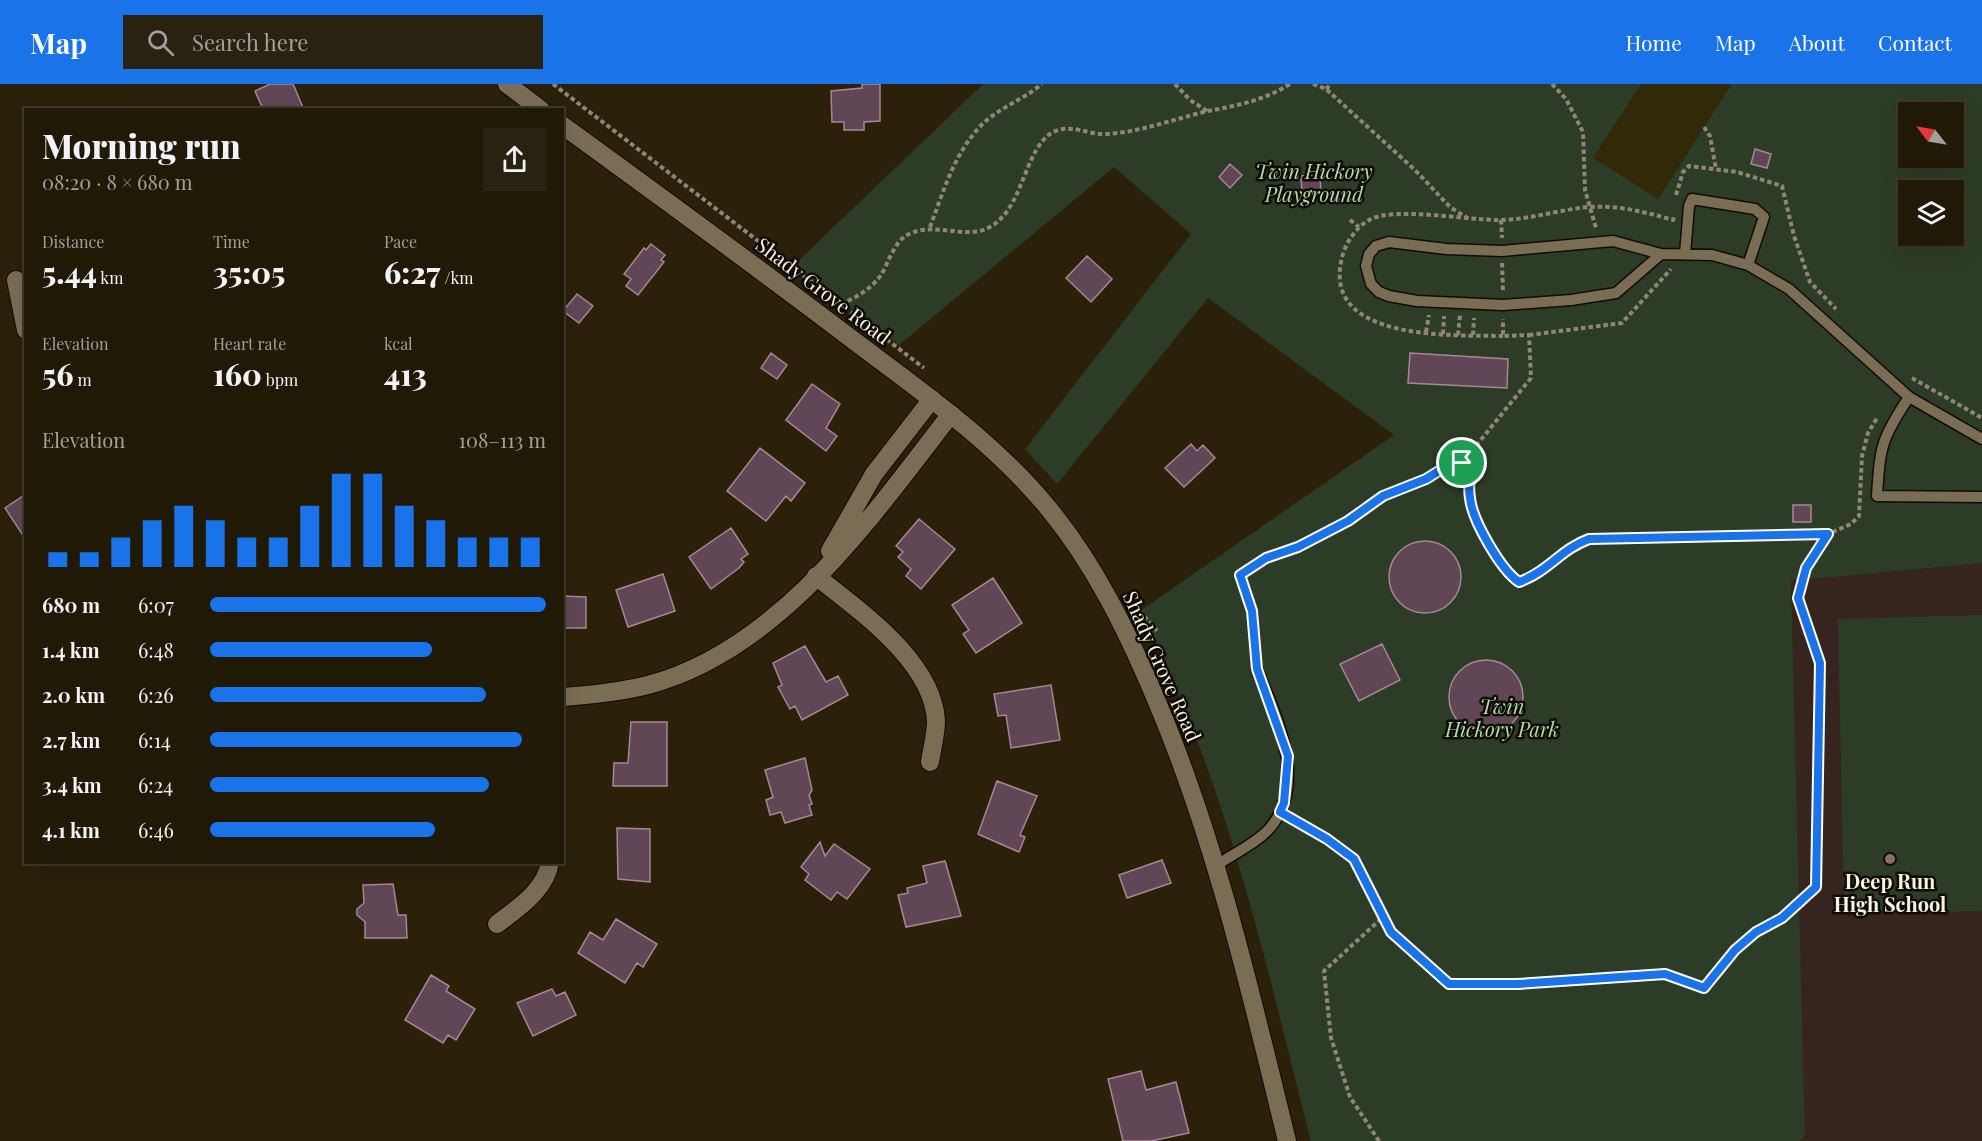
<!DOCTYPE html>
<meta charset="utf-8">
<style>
body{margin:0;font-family:"Playfair Display",serif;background:#282210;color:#f1f3f6;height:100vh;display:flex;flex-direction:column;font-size:22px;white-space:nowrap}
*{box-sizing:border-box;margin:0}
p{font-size:20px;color:#a2a09b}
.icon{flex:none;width:33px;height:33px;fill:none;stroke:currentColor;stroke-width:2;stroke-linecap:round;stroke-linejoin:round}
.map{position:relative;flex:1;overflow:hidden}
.panel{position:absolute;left:24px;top:24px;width:540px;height:756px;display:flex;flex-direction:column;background:#201906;border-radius:0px;box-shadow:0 6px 24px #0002,0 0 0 2px #3d3828}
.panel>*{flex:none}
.needle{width:39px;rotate:301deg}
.fabs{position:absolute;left:1898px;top:18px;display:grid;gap:12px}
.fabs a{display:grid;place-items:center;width:66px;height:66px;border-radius:0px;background:#201906;box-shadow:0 6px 24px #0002,0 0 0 2px #3d3828;font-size:30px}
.pin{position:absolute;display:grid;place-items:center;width:51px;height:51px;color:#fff;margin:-26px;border:3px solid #fff;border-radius:50%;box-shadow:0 2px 6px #0007}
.round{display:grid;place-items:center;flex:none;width:63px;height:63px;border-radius:0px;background:#282210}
.overview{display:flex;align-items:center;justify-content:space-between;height:102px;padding:0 18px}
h1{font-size:33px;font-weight:800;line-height:45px}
.metrics{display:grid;grid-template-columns:repeat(3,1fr);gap:9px;height:102px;padding:6px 18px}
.metrics div{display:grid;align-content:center}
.metrics b{font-size:30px;font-weight:800}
.metrics small{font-size:16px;font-weight:400}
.metrics p{font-size:16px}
.chart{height:168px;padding:12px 18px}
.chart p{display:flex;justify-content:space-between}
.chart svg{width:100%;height:108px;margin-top:6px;stroke:#1a73e8;stroke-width:6}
ul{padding:0 18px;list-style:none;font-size:20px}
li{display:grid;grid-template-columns:96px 72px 1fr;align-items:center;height:45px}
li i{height:15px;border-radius:8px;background:#1a73e8}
header{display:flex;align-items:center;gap:36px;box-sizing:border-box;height:84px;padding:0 30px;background:#1a73e8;color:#fff}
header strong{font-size:28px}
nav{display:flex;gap:33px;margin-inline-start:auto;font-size:21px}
.search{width:420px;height:54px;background:#282210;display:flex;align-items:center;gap:15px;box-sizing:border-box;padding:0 21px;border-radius:0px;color:#a2a09b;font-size:22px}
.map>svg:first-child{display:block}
</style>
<header>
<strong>Map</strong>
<div class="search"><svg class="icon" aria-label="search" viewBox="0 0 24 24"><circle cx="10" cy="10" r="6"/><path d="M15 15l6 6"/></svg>Search here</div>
<nav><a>Home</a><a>Map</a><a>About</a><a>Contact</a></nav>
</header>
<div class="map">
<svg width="1982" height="1057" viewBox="0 0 1982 1057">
<rect width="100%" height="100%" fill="#2b2108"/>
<!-- education -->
<path fill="#36251e" d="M 1982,479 L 1982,1057 L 1799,1057 L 1805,1052 L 1791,497 Z"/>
<!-- green -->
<path fill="#2d3c27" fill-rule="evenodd" d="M 983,0 L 1982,0 L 1982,479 L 1791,497 L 1805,1052 L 1799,1057 L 1311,1057 C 1264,874 1227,697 1140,527 L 1394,351 L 1208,214 L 1057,400 L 1025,365 L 1191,150 L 1114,83 L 899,261 L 794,181 ZM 1908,28 L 1953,28 L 1953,74 L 1908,74 ZM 1908,106 L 1953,106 L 1953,152 L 1908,152 Z
M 1982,531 L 1982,827 L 1844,830 L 1838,535 Z"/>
<!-- sand -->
<path fill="#312908" d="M 1641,0 L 1732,0 L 1658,115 L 1593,74 Z"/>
<!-- building -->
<path fill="#614755" stroke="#a58897" stroke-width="1.5" d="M 270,0 L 293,0 L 304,26 L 263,25 L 255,7 Z
M 862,0 L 880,0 L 880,37 L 864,38 L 864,46 L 844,46 L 844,38 L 832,38 L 831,7 L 862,4 Z
M 1755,65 L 1771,70 L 1767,84 L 1751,80 Z
M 1230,80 L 1242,91 L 1230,104 L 1219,93 Z
M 1320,91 L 1321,110 L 1302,111 L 1301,92 Z
M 651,160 L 665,171 L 661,176 L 664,178 L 638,211 L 626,202 L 631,195 L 624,190 L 644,164 L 646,166 Z
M 1087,172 L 1112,195 L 1091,218 L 1066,194 Z
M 577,210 L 593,222 L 579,239 L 563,227 Z
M 771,269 L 787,281 L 777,295 L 761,284 Z
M 1410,269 L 1508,275 L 1507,304 L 1408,299 Z
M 812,300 L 840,320 L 826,344 L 837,352 L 826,367 L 786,336 Z
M 1191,360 L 1197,367 L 1203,361 L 1215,374 L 1184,403 L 1165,384 Z
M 760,364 L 805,399 L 791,417 L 786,412 L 766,437 L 727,407 Z
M 26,410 L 26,456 L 5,424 Z
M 1793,421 L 1811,421 L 1811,438 L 1793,438 Z
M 919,435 L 955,465 L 921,505 L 906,492 L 911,485 L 898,473 L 903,468 L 896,462 Z
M 731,444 L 748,470 L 741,475 L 744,478 L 739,484 L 711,505 L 689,473 Z
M1389 493a36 36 0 1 1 72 0a36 36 0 1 1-72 0Z
M 663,490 L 675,527 L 628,543 L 616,506 Z
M 993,494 L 1022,539 L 976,569 L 963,550 L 969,546 L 952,521 Z
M 562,512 L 586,513 L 586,544 L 562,544 Z
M 1382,560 L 1400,596 L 1359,617 L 1340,580 Z
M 805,562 L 826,598 L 838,592 L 848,611 L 802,636 L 795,622 L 790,625 L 778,603 L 782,601 L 773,579 Z
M1449 613a37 37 0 1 1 74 0a37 37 0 1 1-74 0Z
M 1051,601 L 1060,656 L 1011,664 L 1006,631 L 998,632 L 994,610 Z
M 631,638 L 667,638 L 667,702 L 613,702 L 614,679 L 628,679 Z
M 805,674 L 812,706 L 809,711 L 812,720 L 809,721 L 812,731 L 785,739 L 781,728 L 770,731 L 766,716 L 773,713 L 765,686 Z
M 997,697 L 1037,712 L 1020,751 L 1025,753 L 1019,768 L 978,750 Z
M 617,744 L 650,745 L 650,798 L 618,795 Z
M 820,758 L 825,772 L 834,760 L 870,785 L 847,815 L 837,808 L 831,816 L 805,796 L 809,790 L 801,783 Z
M 1162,776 L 1171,799 L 1127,814 L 1119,791 Z
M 945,777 L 961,832 L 906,843 L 898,811 L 908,809 L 907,804 L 927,799 L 923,782 Z
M 393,800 L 398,831 L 406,831 L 407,854 L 365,854 L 365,838 L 357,831 L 357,825 L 364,819 L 363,801 Z
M 616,835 L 657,860 L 643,883 L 637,879 L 625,899 L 578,869 L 590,848 L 603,856 Z
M 431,891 L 449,902 L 446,907 L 475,925 L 456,956 L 448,951 L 443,959 L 405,936 Z
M 552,905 L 556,912 L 565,908 L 576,931 L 533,952 L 517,919 Z
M 1141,987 L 1146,1006 L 1176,998 L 1189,1049 L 1151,1057 L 1123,1057 L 1108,995 Z"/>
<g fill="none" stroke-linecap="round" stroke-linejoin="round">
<!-- service casing -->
<g stroke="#130a00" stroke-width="13">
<path id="service" d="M 1661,170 L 1616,209 L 1571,216 L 1503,221 L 1417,217 L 1389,212 L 1379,208 L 1371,200 L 1366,182 L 1369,170 L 1376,162 L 1389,158 L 1446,165 L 1502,167 L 1613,157 L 1661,170 L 1712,171 L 1748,181 L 1789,205 L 1909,313 L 1982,355
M 1685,170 L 1689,122 L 1692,115 L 1755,125 L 1764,133 L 1748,181
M 1909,313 C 1881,355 1880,363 1877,412 L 1982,413
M 1217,781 C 1233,770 1257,759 1270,744 C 1309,697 1276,633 1257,585"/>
</g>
<!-- minor casing -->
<g stroke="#130a00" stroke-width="20">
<path id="minor" d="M 16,196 L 26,246
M 830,467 L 874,390 L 932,315
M 816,492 C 858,526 933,577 936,637 C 936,650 932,665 930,678
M 562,613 C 591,611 620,608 648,601 C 780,566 872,432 951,330
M 497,840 C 518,824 546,806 550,778"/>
</g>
<!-- secondary casing -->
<g stroke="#130a00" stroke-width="20">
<path id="secondary" d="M 507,0 L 541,26
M 562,41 C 661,113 760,185 857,259 C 925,310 995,359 1049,425 C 1095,481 1127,547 1155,613 C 1216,756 1250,906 1287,1057"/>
</g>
<!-- path -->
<path stroke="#8f8772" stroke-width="4" stroke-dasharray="4.5 3" stroke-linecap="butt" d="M 553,0 L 924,284
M 1175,0 L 1190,16 L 1207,27
M 1313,0 L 1326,5 L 1415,86 L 1450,123 L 1469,135
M 1552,0 L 1566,15 L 1583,48 L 1585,106 L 1596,144
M 1326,5 L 1331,0
M 1704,43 L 1710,52 L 1716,85
M 1676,111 L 1683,88 L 1689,82 L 1737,88 L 1782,102 L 1794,152 L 1810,198 L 1836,225
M 1350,136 L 1359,143
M 1501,136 L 1502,154
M 930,143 C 944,106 956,63 987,36 C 1004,22 1025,14 1042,0
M 1502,179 L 1503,207
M 841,220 C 856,214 872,204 881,191 C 889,178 894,157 909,150 C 938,136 970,160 996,139 C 1024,117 1026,63 1053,48 C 1072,39 1087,51 1106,50 C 1141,48 1174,35 1208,27 C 1236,22 1265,16 1290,0
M 1426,248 L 1429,231
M 1443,250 L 1444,232
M 1458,251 L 1460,231
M 1473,251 L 1474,234
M 1529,251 L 1622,239 L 1671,185
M 1503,252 C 1455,251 1325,258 1341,178 C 1344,161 1355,143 1371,135 C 1397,123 1466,136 1498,136 C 1528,136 1558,126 1588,123 C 1618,121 1645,128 1673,136 L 1674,133
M 1912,294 L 1982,334
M 1462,379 L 1531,294 L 1529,251 L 1503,252 L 1503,235
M 1134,521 L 1159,549
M 1255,573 L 1252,527 L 1240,491 L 1266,474 L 1298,463 L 1348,437 L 1383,412 L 1426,395 L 1455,377 L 1470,381 C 1470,392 1468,404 1470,414 C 1472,436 1501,486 1519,498 C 1548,487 1562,465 1589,455 L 1828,450 L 1851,440 L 1859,432 L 1862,372 L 1868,349 L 1877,334
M 1290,734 L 1327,755 L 1354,775 L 1383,833
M 1379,1057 L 1350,1013 L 1331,954 L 1324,887 L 1383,833 L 1391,848 L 1449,900 L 1517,900 L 1665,890 L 1704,904 L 1735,866 L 1756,848 L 1782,834 L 1816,803 L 1820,579 L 1798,514 L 1806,484 L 1828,450"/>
<!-- service -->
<use href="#service" stroke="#796e54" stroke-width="10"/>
<!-- minor -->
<use href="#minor" stroke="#796e54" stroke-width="18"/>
<!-- secondary -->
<use href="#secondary" stroke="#796e54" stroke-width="18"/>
</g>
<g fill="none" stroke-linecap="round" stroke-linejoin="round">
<!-- route casing -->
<g stroke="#fff" stroke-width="12">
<path id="route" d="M 1455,377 L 1470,381 C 1470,392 1468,404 1470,414 C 1472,436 1501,486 1519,498 C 1549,487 1561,465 1589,455 L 1828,450 L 1806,484 L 1798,514 L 1820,579 L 1816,803 L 1782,834 L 1756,848 L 1735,866 L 1704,904 L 1665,890 L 1517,900 L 1449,900 L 1391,848 L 1354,775 L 1327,755 L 1280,728 L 1284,719 L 1288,672 L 1257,585 L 1252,527 L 1240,491 L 1266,474 L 1298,463 L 1348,437 L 1383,412 L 1426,395 Z"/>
</g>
<!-- route -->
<use href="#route" stroke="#1a73e8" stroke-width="8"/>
</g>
<!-- markers -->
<circle fill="#8d6e63" stroke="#0f0b03" stroke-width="2" cx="1890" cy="775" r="6"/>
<g text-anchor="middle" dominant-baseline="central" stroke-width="5" stroke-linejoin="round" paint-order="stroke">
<!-- park labels -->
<g font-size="20" font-style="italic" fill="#b4dda3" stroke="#0f0b03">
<text x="1314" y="86">Twin Hickory<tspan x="1314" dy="23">Playground</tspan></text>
<text x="1502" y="621">Twin<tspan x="1502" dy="23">Hickory Park</tspan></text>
</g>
<!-- street labels -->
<g font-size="20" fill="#f8f2e3" stroke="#0f0b03">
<text transform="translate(824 206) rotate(37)">Shady Grove Road</text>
<text transform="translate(1163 582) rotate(66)">Shady Grove Road</text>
</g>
<!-- poi labels -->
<g font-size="20" font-weight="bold" fill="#f8f2e3" stroke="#0f0b03">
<text x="1890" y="796">Deep Run<tspan x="1890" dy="23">High School</tspan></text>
</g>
</g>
</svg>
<div class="fabs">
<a><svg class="needle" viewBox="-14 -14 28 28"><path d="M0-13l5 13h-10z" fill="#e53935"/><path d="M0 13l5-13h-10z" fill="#a2a09b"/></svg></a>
<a><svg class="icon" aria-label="layers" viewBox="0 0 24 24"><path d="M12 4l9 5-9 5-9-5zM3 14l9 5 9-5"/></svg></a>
</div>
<div class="pin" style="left:1462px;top:379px;background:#1e9e55"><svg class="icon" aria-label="arrive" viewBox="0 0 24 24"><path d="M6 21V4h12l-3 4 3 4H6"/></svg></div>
<section class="panel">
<div class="overview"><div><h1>Morning run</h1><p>08:20 · 8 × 680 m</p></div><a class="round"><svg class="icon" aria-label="share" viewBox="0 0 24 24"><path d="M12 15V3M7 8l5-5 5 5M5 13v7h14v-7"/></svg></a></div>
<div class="metrics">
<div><p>Distance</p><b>5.44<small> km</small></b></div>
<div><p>Time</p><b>35:05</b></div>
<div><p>Pace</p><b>6:27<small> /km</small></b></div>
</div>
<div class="metrics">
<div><p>Elevation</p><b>56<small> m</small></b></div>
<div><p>Heart rate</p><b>160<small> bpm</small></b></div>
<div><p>kcal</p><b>413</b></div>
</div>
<div class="chart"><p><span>Elevation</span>108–113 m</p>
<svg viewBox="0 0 160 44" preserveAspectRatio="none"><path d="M5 44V38M15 44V38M25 44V32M35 44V25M45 44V19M55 44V25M65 44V32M75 44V32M85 44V19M95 44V6M105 44V6M115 44V19M125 44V25M135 44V32M145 44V32M155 44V32"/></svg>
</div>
<ul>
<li><b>680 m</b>6:07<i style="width:100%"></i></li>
<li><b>1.4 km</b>6:48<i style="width:66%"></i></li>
<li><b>2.0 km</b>6:26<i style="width:82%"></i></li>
<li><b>2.7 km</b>6:14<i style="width:93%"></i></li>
<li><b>3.4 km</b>6:24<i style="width:83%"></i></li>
<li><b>4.1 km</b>6:46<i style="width:67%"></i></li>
</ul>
</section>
</div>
